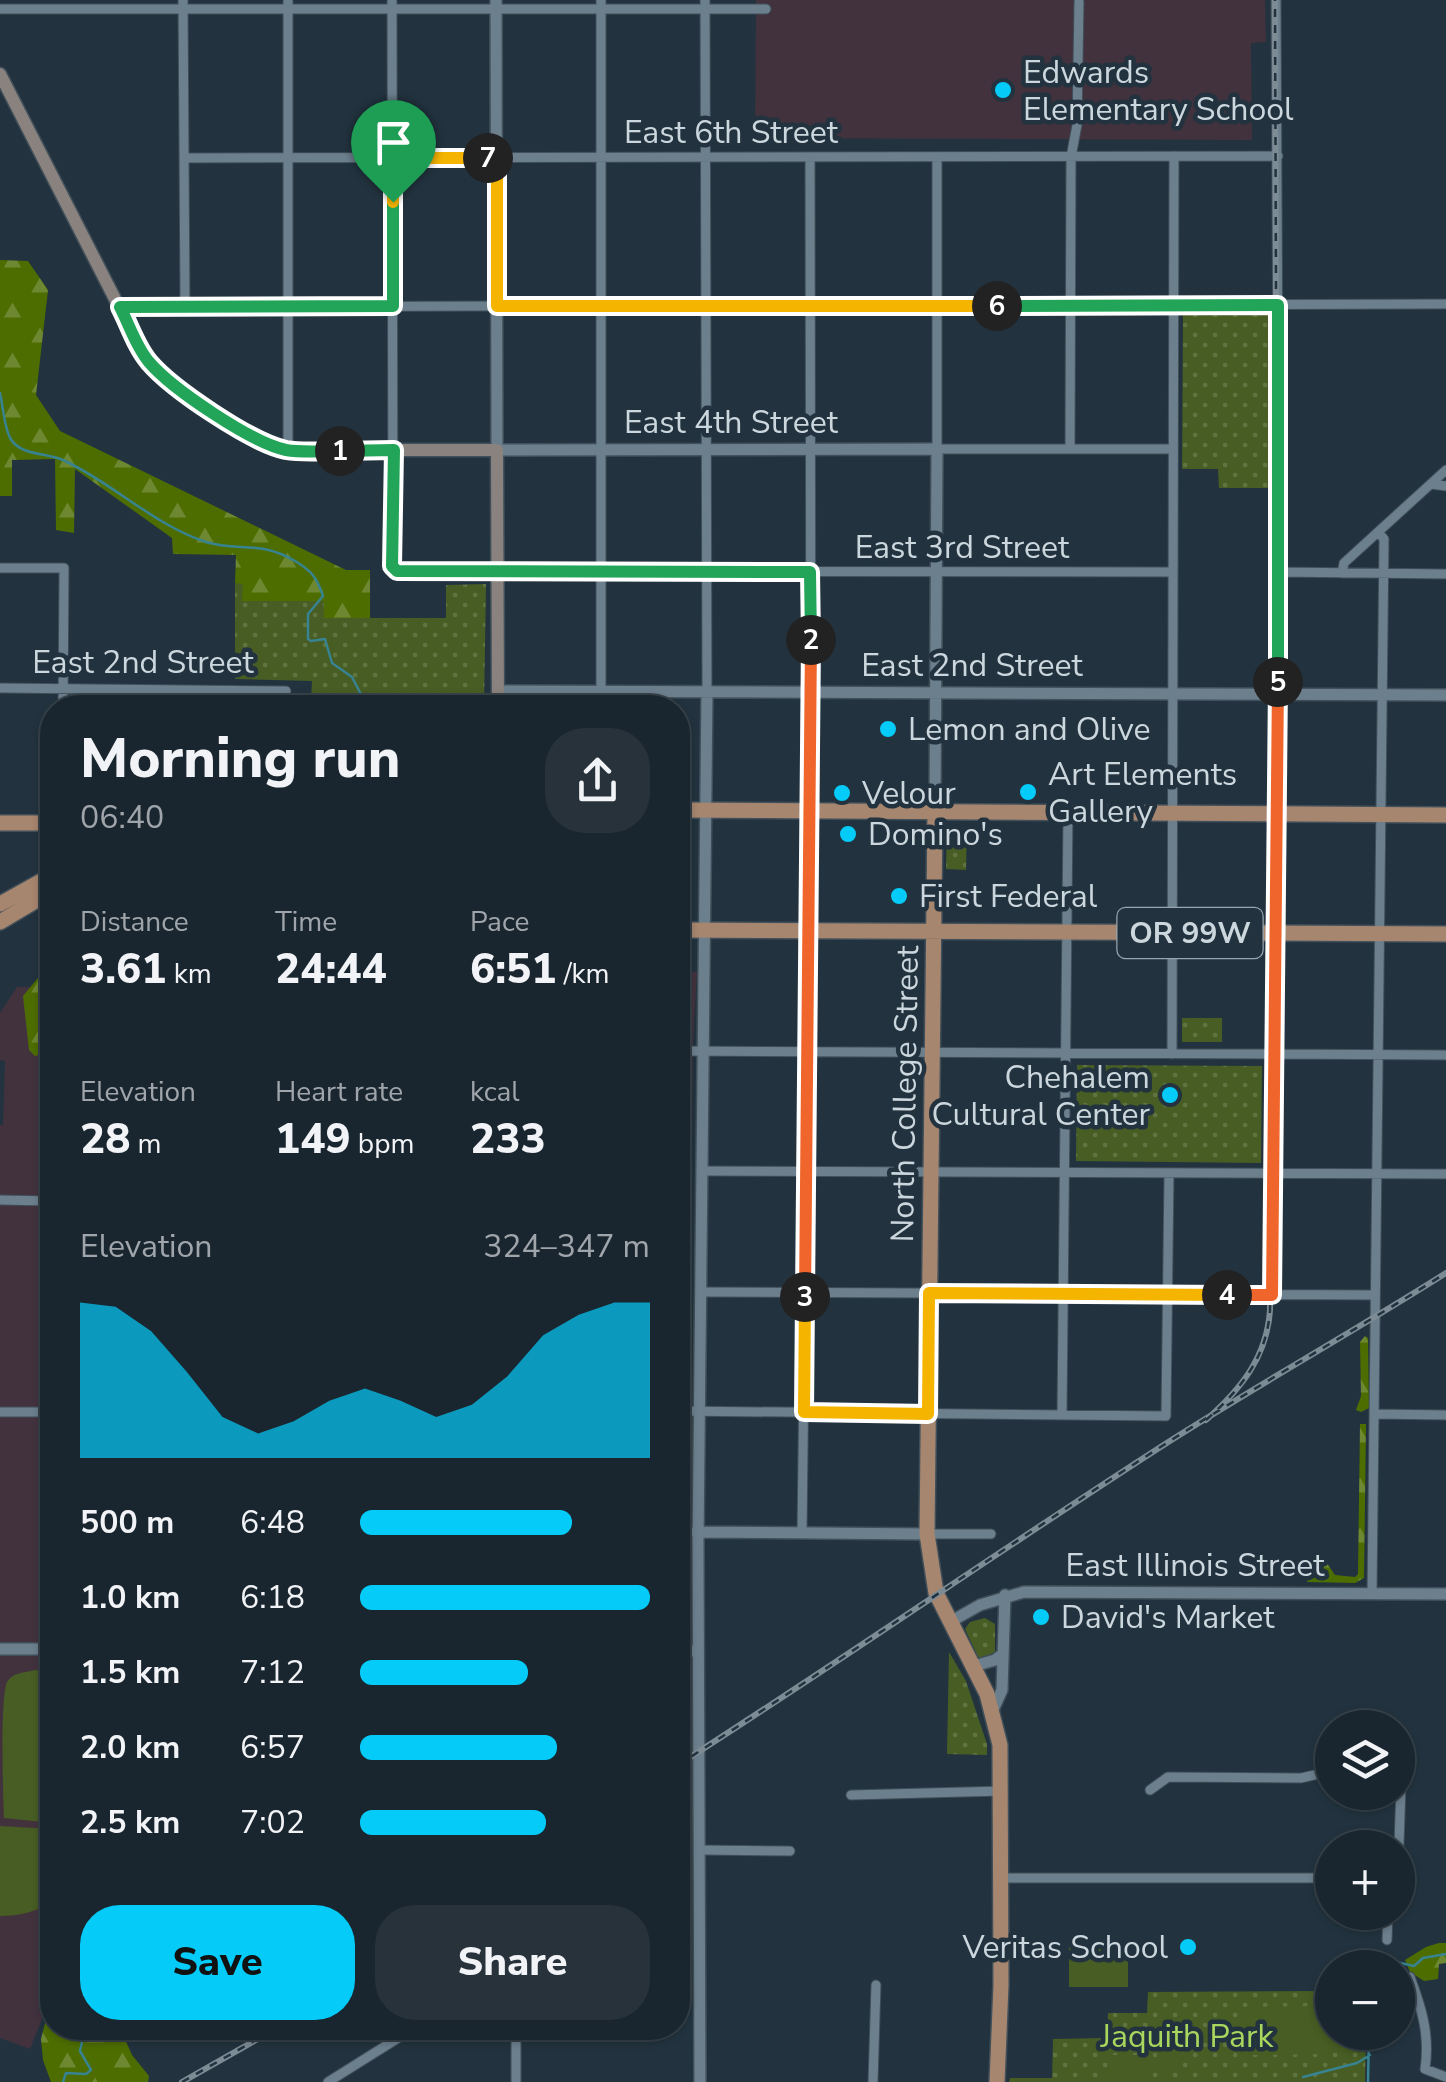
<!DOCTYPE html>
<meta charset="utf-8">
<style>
body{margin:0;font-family:"Nunito Sans",sans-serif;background:#27323b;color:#f1f3f6;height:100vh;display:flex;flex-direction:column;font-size:38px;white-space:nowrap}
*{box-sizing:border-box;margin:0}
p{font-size:32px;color:#9fa5aa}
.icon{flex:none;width:55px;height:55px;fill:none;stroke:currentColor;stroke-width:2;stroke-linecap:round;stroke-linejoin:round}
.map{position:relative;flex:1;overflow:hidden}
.drawer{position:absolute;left:40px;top:695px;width:650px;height:1345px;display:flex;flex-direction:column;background:#1a262f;border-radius:40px;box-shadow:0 2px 8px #0004,0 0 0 2px #38434b}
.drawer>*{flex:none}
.tools{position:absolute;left:1315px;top:1710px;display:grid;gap:20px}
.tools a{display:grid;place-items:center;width:100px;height:100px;border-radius:50%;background:#1a262f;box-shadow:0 2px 8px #0004,0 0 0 2px #38434b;font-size:50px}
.pin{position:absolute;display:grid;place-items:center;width:85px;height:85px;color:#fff;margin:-102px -42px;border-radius:50% 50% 50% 0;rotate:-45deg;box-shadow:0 0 10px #0007}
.pin .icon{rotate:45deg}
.km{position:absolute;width:50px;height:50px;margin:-25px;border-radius:50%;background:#222;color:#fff;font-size:28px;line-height:50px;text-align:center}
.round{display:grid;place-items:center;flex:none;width:105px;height:105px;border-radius:40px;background:#27323b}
.headline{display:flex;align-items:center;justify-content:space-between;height:170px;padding:0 40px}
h1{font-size:55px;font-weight:800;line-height:75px}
.stats{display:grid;grid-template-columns:repeat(3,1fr);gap:15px;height:170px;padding:10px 40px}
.stats div{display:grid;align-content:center}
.stats b{font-size:42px;font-weight:800}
.stats small{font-size:28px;font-weight:400}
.stats p{font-size:28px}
.chart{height:280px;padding:20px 40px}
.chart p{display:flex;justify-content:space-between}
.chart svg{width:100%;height:180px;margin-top:10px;fill:#05cbf9;opacity:.7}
.button{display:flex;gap:20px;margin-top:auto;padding:20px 40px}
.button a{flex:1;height:115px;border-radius:40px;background:#05cbf9;color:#111;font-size:40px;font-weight:800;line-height:115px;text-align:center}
.button a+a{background:#27323b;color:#f1f3f6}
ul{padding:0 40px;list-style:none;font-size:32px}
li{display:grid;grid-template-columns:160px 120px 1fr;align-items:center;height:75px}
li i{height:25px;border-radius:12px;background:#05cbf9}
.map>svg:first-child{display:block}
</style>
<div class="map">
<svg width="1446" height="2082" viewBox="0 0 1446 2082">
<defs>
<pattern id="grass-dots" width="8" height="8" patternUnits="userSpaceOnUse" patternTransform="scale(2.5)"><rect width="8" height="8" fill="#475d23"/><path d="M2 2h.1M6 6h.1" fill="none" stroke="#607442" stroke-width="1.8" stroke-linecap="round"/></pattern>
<pattern id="forest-firs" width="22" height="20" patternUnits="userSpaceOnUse" patternTransform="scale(2.5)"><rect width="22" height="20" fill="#4d6d00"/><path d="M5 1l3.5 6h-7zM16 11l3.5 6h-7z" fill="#6d8831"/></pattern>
</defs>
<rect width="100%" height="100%" fill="#22333f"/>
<!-- education -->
<path fill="#42323e" d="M 756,0 L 1265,0 L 1266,42 L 1251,43 L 1252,140 L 755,138 Z
M 678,972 L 697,972 L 693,1041 L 688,1526 L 678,1526 Z
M 52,974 L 52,1994 L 30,2049 L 0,2038 L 0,1125 L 3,1125 L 5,1061 L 0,1060 L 0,1013 L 17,987 L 42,987 Z"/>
<!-- grass -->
<path fill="url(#grass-dots)" d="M 1183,314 L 1268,314 L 1268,488 L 1219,488 L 1218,469 L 1182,469 Z
M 235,583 L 243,583 L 243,601 L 325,601 L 325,618 L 446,618 L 446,585 L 486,584 L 484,707 L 268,707 L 268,701 L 311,701 L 312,681 L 235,679 Z
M 947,828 L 967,828 L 966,870 L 946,869 Z
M 1182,1018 L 1222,1018 L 1222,1042 L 1182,1042 Z
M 1077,1065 L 1262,1066 L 1261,1163 L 1076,1161 Z
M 985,1618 L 995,1624 L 995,1652 L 979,1659 L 965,1629 L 970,1622 Z
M 949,1652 L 966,1681 L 987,1744 L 987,1755 L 947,1754 Z
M 1332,1991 L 1332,2032 L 1366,2033 L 1365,2082 L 1009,2082 L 1010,2078 L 1052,2078 L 1053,2039 L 1107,2038 L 1108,2013 L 1147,2013 L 1148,1992 Z"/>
<!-- forest -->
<path fill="url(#forest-firs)" d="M 0,260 L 28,261 L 48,290 L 36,395 L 60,431 L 346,570 L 370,570 L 370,618 L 324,618 L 324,601 L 242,601 L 243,584 L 235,583 L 236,555 L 173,554 L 172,538 L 75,469 L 74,533 L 56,530 L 55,459 L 12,460 L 12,496 L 0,496 Z
M 52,961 L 52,1044 L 50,1052 L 35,1056 L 29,1050 L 23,996 Z
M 1365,1336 L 1368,1338 L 1369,1408 L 1361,1412 L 1356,1410 L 1361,1396 L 1360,1342 Z
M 1360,1424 L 1366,1424 L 1364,1578 L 1355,1583 L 1307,1582 L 1308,1577 L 1318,1571 L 1319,1560 L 1324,1559 L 1335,1575 L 1355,1577 L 1358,1574 Z
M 1439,1943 L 1446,1943 L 1446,1963 L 1439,1964 L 1438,1979 L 1424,1981 L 1410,1972 L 1405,1960 L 1426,1947 Z
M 52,1996 L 52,2028 L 120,2028 L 132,2055 L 149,2076 L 148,2082 L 51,2082 L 43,2060 L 41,2039 Z"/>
<!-- garden -->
<path fill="#475d23" d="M 35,1670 L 52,1671 L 52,1823 L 4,1818 C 3,1792 0,1699 7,1682 C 13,1672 24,1673 35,1670 Z
M 0,1826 L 52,1829 L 52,1902 C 36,1912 19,1916 0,1916 Z
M 1069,1947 L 1128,1947 L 1128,1987 L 1069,1987 Z
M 1328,2006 L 1329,2054 L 1241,2055 L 1240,2007 Z
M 1157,2047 L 1183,2047 L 1182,2071 L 1157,2071 Z
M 1108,2055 L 1149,2055 L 1149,2081 L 1108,2081 Z"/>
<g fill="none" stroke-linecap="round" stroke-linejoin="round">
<!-- stream -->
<path stroke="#388391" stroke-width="2.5" d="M 0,393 C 3,406 4,426 10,438 C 21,457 48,452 65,461 C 114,484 154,525 206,542 C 238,552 260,540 295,561 C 312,571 317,578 323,596 L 308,614 L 308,639 L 311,641 L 325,639 L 332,663 L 352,677 L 368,708
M 1377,1968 L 1387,1960 L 1414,1966 L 1423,1958 L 1446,1954
M 1303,2077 L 1357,2063 L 1370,2055
M 63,2082 L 66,2073 L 86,2074 L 91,2070 L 80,2051 L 85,2028
M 1368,2082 L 1369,2032"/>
<!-- minor casing -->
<g stroke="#404f59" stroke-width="11">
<path id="minor" d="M 183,0 L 185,306
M 288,0 L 288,450
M 392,0 L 393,566 L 397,571 L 1173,572
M 601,0 L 601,708
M 705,0 L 707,691
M 0,9 L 766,9
M 937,157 L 937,449 L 1173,449
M 184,158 L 1278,156
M 120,307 L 1446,304
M 1070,449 L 1071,157 L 1077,125 L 1079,2
M 1431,484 L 1446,486
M 0,568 L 64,568 L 63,708
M 1279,572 L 1446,574
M 1342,573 L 1344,563 L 1446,470
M 0,688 L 286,691
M 215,708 L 215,700
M 678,1051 L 1446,1055
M 1172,1054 L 1174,156
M 702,1171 L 1446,1174
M 0,1200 L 52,1201
M 701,1292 L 1375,1295
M 1272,1295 L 1279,572 L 1276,0
M 678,1411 L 1166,1416 L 1169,1173
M 0,1412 L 52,1412
M 1374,1414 L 1446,1415
M 1062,1415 L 1068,813
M 678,1532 L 698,1532
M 802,1533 L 811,811 L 810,157
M 927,1534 L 991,1534
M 1372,1594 L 1384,539 L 1378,532
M 1398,1777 L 1401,1786 L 1398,1874
M 1150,1790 L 1168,1777 L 1301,1778 L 1332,1771
M 851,1795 L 1002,1791
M 700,1850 L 790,1851
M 1002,1878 L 1332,1878
M 1387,1940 L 1388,1912
M 1410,1977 C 1422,2009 1430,2035 1425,2069 L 1446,2077
M 548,2028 L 561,2032
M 328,2082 L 414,2028
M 516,2082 L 516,2028
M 873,2082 L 876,1985"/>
</g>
<!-- tertiary casing -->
<g stroke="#404f59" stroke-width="14">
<path id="tertiary" d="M 496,0 L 497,450 L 937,449 L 935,812
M 498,691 L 1446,695
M 698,1532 L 927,1534
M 950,1622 L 980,1605 L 1024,1592 L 1446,1594
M 0,1649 L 52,1649
M 678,1651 L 698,1651
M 974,1666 L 995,1660 L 1003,1654
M 993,1710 L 1002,1690 L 1005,1595
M 700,2082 L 698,1543 L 707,691"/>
</g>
<!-- secondary casing -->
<g stroke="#404f59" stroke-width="15">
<path id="secondary" d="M 0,74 L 137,342 C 162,386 240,437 288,450 L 497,450 L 498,708"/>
</g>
<!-- primary casing -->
<g stroke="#404f59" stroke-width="18">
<path id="primary" d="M 678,810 L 1446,815
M 935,812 L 927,1534 L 936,1593 L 987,1694 L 1000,1745 L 1001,1985 L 997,2082
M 0,823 L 52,823
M 0,904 L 52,875
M 0,922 L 52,891
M 678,930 L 1446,934"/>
</g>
<!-- minor -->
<use href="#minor" stroke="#6c7f8d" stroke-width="9"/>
<!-- tertiary -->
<use href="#tertiary" stroke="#6c7f8d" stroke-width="11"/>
<!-- secondary -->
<use href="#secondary" stroke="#89827e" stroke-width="12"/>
<!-- primary -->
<use href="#primary" stroke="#a7866f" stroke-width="15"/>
<!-- rail casing -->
<g stroke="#7d8b94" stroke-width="6">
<path id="rail" d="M 1206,1420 C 1241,1389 1267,1357 1270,1310 L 1277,573 L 1275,0
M 678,1765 C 844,1659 1006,1546 1173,1439 C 1263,1382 1356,1330 1446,1273
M 182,2082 L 277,2028"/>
</g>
<!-- rail -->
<use href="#rail" stroke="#22333f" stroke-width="2.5" stroke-dasharray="8" stroke-linecap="butt"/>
</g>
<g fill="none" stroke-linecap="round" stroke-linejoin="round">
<!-- split-1 casing -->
<g stroke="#fff" stroke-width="20">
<path id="split-1" d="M 340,451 C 323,451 303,453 286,450 C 252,443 172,389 149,362 C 136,347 129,324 120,307 L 393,306 L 393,202"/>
</g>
<!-- split-2 casing -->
<g stroke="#fff" stroke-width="20">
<path id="split-2" d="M 340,451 L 394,450 L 392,566 L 397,571 L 810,572 L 811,640"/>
</g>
<!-- split-3 casing -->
<g stroke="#fff" stroke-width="20">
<path id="split-3" d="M 805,1297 L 811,640"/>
</g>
<!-- split-4 casing -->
<g stroke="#fff" stroke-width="20">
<path id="split-4" d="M 805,1297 L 804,1412 L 928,1414 L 929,1293 L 1227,1295"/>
</g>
<!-- split-5 casing -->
<g stroke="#fff" stroke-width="20">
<path id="split-5" d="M 1227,1295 L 1272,1295 L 1278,682"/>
</g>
<!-- split-6 casing -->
<g stroke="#fff" stroke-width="20">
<path id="split-6" d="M 997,306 L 1278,305 L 1278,682"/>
</g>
<!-- split-7 casing -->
<g stroke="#fff" stroke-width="20">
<path id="split-7" d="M 488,158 L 497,158 L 497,306 L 997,306"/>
</g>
<!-- split-8 casing -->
<g stroke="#fff" stroke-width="20">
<path id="split-8" d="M 393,202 L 393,158 L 488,158"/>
</g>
<!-- split-1 -->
<use href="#split-1" stroke="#22a559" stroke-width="12"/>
<!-- split-2 -->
<use href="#split-2" stroke="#22a559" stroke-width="12"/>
<!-- split-3 -->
<use href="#split-3" stroke="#f0652b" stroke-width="12"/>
<!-- split-4 -->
<use href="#split-4" stroke="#f5b400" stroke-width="12"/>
<!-- split-5 -->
<use href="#split-5" stroke="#f0652b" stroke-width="12"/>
<!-- split-6 -->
<use href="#split-6" stroke="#22a559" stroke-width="12"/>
<!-- split-7 -->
<use href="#split-7" stroke="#f5b400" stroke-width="12"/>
<!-- split-8 -->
<use href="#split-8" stroke="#f5b400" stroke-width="12"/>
</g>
<!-- markers -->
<g fill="#05cbf9" stroke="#22333f" stroke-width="4">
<circle cx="1003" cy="90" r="10"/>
<circle cx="888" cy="729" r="10"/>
<circle cx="1028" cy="792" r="10"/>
<circle cx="842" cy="793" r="10"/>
<circle cx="848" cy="834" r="10"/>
<circle cx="899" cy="896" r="10"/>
<circle cx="1170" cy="1095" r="10"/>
<circle cx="1041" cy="1617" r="10"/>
<circle cx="1188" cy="1947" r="10"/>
</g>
<g text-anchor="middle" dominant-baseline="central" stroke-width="9" stroke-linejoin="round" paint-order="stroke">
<!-- shield labels -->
<rect fill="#22333f" stroke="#98a5ae" stroke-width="2.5" x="1117.5" y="908" width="145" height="50" rx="8"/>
<g font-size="30" font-weight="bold" fill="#cbd6dd">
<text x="1190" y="933">OR 99W</text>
</g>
<!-- poi labels -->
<g font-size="32" fill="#cbd6dd" stroke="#22333f" text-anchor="start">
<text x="1023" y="72">Edwards<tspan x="1023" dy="37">Elementary School</tspan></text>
<text x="908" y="729">Lemon and Olive</text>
<text x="1048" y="774">Art Elements<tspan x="1048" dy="37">Gallery</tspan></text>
<text x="862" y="793">Velour</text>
<text x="868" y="834">Domino's</text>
<text x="919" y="896">First Federal</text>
<text x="1150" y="1077" text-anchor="end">Chehalem<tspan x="1150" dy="37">Cultural Center</tspan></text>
<text x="1061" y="1617">David's Market</text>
<text x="1168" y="1947" text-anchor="end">Veritas School</text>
</g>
<!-- street labels -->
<g font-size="32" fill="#cbd6dd" stroke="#22333f">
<text x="731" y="132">East 6th Street</text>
<text x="731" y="422">East 4th Street</text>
<text x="962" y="547">East 3rd Street</text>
<text x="143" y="662">East 2nd Street</text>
<text x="972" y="665">East 2nd Street</text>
<text transform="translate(905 1094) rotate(-89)">North College Street</text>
<text x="1195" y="1565">East Illinois Street</text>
</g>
<!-- park labels -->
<g font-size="32" fill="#a9d65d" stroke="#22333f">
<text x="1187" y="2036">Jaquith Park</text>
</g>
</g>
</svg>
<div class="tools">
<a><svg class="icon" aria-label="layers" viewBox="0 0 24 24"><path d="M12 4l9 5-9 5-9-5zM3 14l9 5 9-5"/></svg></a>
<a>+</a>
<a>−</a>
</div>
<div class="pin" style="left:393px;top:202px;background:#1e9e55"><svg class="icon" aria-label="arrive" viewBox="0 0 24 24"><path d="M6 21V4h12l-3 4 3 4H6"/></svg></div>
<b class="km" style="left:340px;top:451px">1</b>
<b class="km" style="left:811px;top:640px">2</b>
<b class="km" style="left:805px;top:1297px">3</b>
<b class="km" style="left:1227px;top:1295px">4</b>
<b class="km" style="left:1278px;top:682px">5</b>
<b class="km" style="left:997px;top:306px">6</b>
<b class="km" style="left:488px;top:158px">7</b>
<section class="drawer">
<div class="headline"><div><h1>Morning run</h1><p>06:40</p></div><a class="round"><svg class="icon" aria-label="share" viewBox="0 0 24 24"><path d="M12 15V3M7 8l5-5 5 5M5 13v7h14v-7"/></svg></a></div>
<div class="stats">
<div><p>Distance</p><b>3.61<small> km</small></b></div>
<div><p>Time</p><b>24:44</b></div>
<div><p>Pace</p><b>6:51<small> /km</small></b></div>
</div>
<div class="stats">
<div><p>Elevation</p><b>28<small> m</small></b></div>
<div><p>Heart rate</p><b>149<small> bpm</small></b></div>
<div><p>kcal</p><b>233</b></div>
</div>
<div class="chart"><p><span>Elevation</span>324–347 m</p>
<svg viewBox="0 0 160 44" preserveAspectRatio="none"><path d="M0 44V6L10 7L20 13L30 23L40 34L50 38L60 35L70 30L80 27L90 30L100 34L110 31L120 24L130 14L140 9L150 6L160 6V44z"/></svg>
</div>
<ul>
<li><b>500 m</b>6:48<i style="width:73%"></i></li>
<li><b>1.0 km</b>6:18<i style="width:100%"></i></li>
<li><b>1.5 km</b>7:12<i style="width:58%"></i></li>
<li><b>2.0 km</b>6:57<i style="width:68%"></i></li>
<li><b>2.5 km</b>7:02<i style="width:64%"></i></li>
</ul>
<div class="button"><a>Save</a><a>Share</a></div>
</section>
</div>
